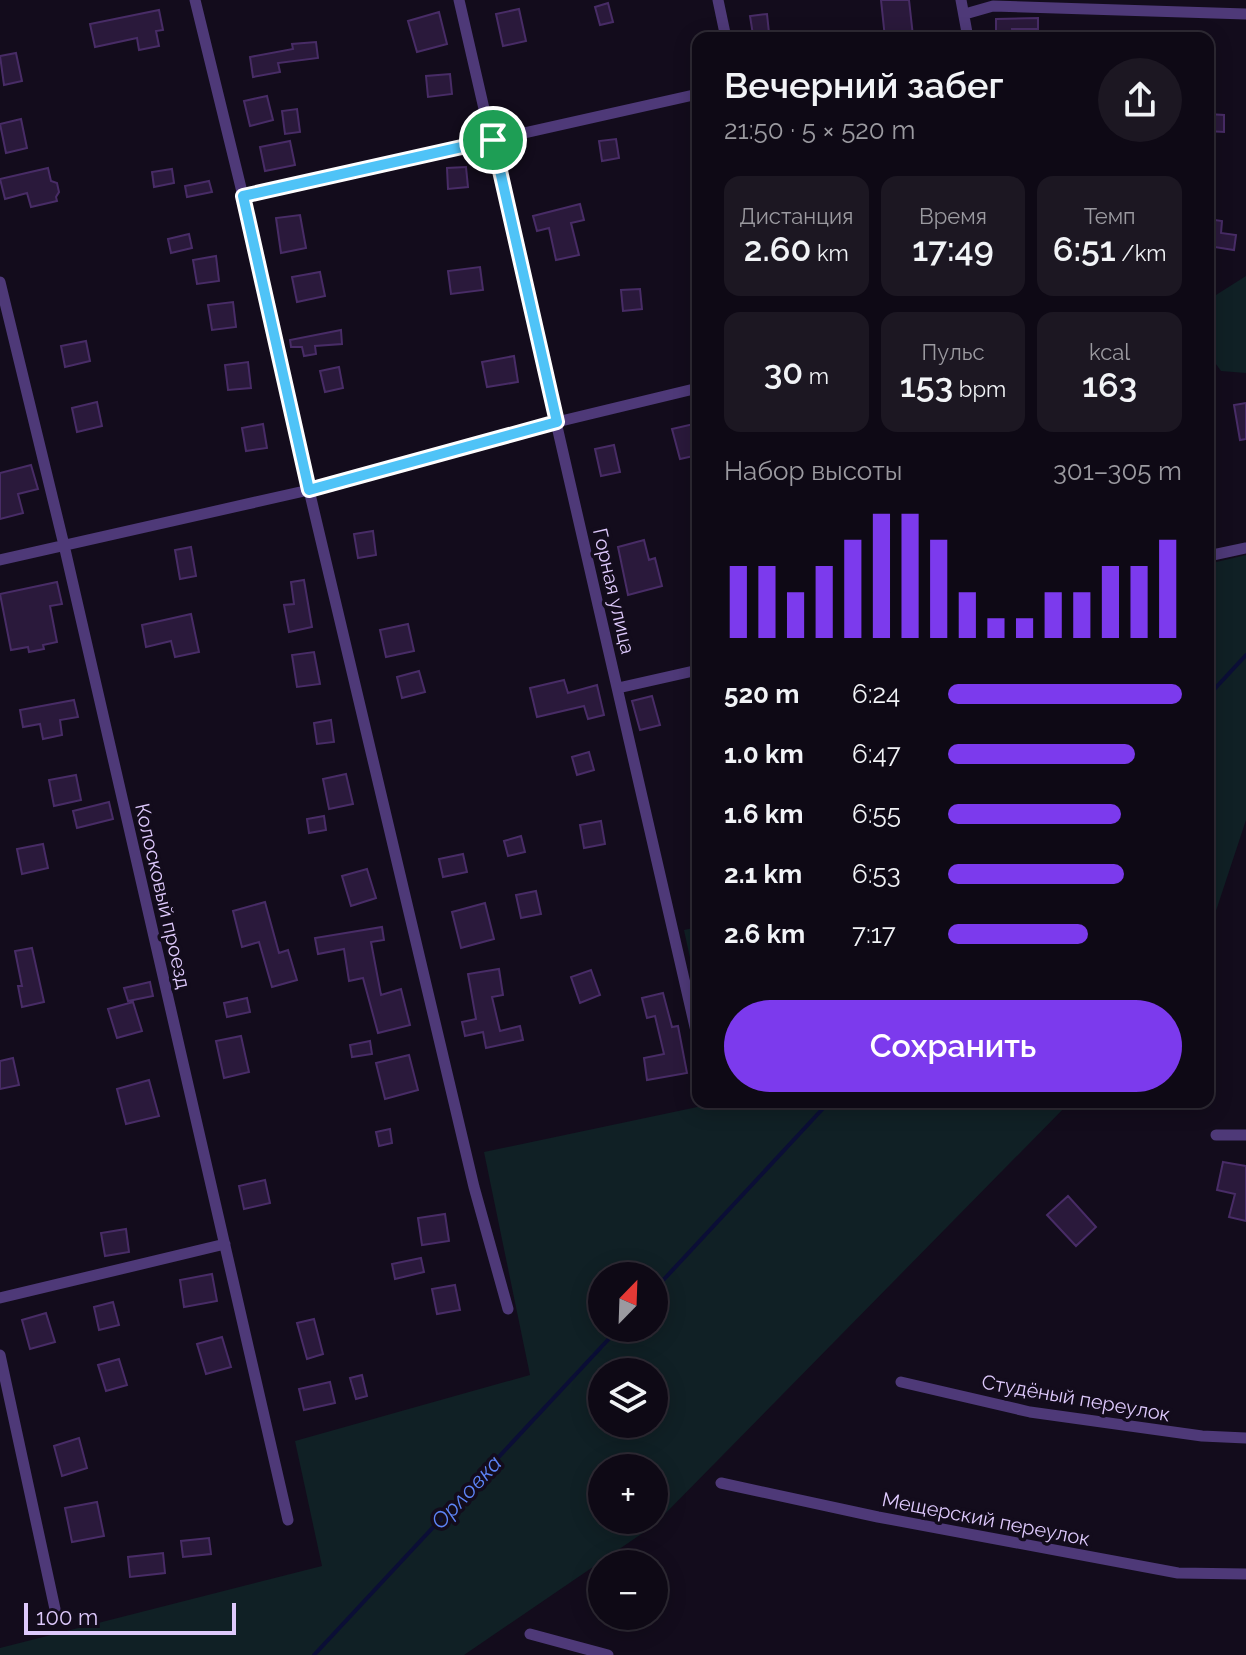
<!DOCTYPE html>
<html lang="ru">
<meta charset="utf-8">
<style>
body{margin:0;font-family:Raleway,sans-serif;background:#1c1722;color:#f1f3f6;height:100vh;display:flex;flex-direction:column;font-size:30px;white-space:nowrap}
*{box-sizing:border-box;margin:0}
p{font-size:26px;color:#9b9aa0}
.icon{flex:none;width:44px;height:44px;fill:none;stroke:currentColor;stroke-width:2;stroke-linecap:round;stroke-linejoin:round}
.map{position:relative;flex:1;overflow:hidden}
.side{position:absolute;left:692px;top:32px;width:522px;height:1076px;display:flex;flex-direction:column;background:#0e0915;border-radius:16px;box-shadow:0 4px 20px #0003,0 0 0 2px #2e2a34}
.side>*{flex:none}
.needle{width:52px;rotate:23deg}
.tools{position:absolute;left:588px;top:1262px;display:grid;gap:16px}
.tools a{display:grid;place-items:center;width:80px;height:80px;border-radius:50%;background:#0e0915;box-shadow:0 4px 20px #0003,0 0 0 2px #2e2a34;font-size:40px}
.scale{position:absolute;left:24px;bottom:20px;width:212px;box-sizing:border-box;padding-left:8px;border:4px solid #dec9fc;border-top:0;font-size:22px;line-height:28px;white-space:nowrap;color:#dec9fc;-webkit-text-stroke:6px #130c1c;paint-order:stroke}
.pin{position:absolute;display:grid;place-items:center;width:68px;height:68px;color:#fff;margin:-34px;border:4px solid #fff;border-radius:50%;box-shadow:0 2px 8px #0007}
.round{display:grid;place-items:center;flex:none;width:84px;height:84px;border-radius:42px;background:#1c1722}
.head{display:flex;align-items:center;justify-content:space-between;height:136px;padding:0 32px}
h1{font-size:36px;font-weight:600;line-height:60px}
.metrics{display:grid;grid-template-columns:repeat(3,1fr);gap:12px;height:136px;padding:8px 32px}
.metrics div{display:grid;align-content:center;border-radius:16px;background:#1c1722;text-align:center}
.metrics b{font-size:34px;font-weight:600}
.metrics small{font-size:22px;font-weight:400}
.metrics p{font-size:22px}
.chart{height:224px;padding:16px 32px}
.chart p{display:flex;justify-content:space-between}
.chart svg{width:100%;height:144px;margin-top:8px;stroke:#7c3aed;stroke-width:6}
.cta{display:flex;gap:16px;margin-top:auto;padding:16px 32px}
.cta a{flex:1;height:92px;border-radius:48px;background:#7c3aed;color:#fff;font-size:32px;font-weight:600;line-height:92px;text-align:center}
ul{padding:0 32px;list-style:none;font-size:26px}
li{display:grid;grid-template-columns:128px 96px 1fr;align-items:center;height:60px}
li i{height:20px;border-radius:10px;background:#7c3aed}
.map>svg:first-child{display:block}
</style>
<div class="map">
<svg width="1246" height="1655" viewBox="0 0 1246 1655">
<rect width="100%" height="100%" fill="#130c1c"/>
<!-- green -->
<path fill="#102025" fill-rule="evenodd" d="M 1246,276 L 1246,373 L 1221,371 L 1208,353 L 1208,300 Z
M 1246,555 L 1246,820 L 1208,935 L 1208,564 Z
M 698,927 L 698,995 L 684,930 Z
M 721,1102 L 1070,1102 L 653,1526 L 464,1655 L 0,1655 L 0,1648 L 322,1566 L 295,1441 L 530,1375 L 484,1152 ZM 602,1276 L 654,1276 L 654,1328 L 602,1328 ZM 654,1372 L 654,1424 L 602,1424 L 602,1372 ZM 602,1468 L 654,1468 L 654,1520 L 602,1520 Z"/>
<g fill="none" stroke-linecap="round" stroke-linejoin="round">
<!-- stream -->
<path stroke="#0b0e36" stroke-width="4" d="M 1208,696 L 1246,655
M 654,1290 L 829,1102
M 314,1655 L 619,1328"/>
</g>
<!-- building -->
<path fill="#2a193b" stroke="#482c66" stroke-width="2" d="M 881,0 L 909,0 L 913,36 L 885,38 Z
M 608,3 L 613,22 L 600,25 L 595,7 Z
M 519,9 L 526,41 L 503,46 L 496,14 Z
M 159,10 L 163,30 L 156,31 L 159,46 L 139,50 L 137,38 L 95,47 L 90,24 Z
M 439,12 L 447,44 L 417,52 L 408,21 Z
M 767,14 L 769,33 L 753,35 L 750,16 Z
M 1038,18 L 1038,29 L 1012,29 L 1013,38 L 996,38 L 996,19 Z
M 316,42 L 318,58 L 278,63 L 280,72 L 253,77 L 250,57 L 293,49 L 292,44 Z
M 16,53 L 22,81 L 4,85 L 0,56 Z
M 450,74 L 452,94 L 428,97 L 426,76 Z
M 267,96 L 273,120 L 250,126 L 244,101 Z
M 297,109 L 300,132 L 285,134 L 282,111 Z
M 1208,114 L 1224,115 L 1224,132 L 1208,131 Z
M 21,119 L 27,148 L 6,153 L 0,124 Z
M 616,139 L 619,158 L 602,161 L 599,141 Z
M 290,141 L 295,165 L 265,171 L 260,147 Z
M 466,167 L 468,187 L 448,189 L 447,168 Z
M 48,168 L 51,181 L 57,183 L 59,192 L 56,197 L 57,201 L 31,207 L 27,193 L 5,199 L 0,179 Z
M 172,169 L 174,183 L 154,187 L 152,172 Z
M 209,181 L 212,192 L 187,197 L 185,186 Z
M 580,204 L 584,220 L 571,223 L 579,255 L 556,260 L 549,228 L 537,231 L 533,216 Z
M 300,215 L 306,248 L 281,253 L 276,218 Z
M 1208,219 L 1222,221 L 1221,233 L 1236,235 L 1234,250 L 1208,246 Z
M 189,234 L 192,248 L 171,253 L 168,239 Z
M 216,256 L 219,281 L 197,284 L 193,260 Z
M 480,267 L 483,290 L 451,294 L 448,271 Z
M 320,272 L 325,296 L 297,302 L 292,277 Z
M 640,289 L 642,309 L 623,311 L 621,290 Z
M 233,302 L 236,327 L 212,330 L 208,305 Z
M 341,330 L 342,344 L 315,346 L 316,354 L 304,356 L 302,347 L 291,347 L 290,340 Z
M 86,341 L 90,361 L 65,367 L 61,346 Z
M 514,356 L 518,382 L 487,387 L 482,362 Z
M 248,362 L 251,388 L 228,390 L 225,365 Z
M 339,367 L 343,388 L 325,392 L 320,371 Z
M 97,402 L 102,426 L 77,432 L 72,408 Z
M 1246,403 L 1246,439 L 1240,440 L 1234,405 Z
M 698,423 L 698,455 L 680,459 L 672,429 Z
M 263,424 L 267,448 L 246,451 L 242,428 Z
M 614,445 L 620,472 L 601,476 L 595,449 Z
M 31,465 L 38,489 L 18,494 L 23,513 L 0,519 L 0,473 Z
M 373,531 L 376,555 L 358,558 L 354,534 Z
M 644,540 L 649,560 L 655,558 L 662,586 L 628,595 L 618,547 Z
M 191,547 L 196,576 L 180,579 L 175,550 Z
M 304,580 L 312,627 L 289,632 L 284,605 L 294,604 L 291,582 Z
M 57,582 L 62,604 L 50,606 L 57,642 L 43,645 L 44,649 L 29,652 L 28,647 L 11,650 L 0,594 Z
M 191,614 L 199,652 L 175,657 L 171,641 L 146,647 L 142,625 Z
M 408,624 L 414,651 L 386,657 L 380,630 Z
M 314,652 L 320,684 L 297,687 L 292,655 Z
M 419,671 L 425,692 L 402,698 L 397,677 Z
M 564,680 L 568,693 L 597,685 L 604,715 L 588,719 L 584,706 L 537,717 L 530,688 Z
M 652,696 L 660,725 L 640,730 L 632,701 Z
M 74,700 L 78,717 L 60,720 L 62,735 L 43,739 L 40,724 L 23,727 L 20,710 Z
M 331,720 L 334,742 L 317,744 L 314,723 Z
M 589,752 L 594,770 L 577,775 L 572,757 Z
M 346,774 L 353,804 L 329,809 L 323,779 Z
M 76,775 L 81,800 L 54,806 L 49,780 Z
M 109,802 L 113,819 L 77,828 L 73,811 Z
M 324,816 L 326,830 L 309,833 L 307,819 Z
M 601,821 L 605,844 L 584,848 L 580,825 Z
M 521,836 L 525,852 L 508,856 L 504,841 Z
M 43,844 L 48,868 L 22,874 L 17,849 Z
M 463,854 L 467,872 L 443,877 L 439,859 Z
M 367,869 L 376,898 L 351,906 L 342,876 Z
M 536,891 L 541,914 L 521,918 L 516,895 Z
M 265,902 L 279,953 L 288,950 L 297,980 L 272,987 L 259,942 L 242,947 L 233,911 Z
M 485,903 L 494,939 L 461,948 L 452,912 Z
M 382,927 L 384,940 L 371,942 L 381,995 L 401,989 L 410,1025 L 378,1033 L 363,978 L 349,981 L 344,949 L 318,954 L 315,938 Z
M 32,948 L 44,1002 L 22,1007 L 18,986 L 22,986 L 15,951 Z
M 499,969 L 503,995 L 492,997 L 500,1031 L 520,1026 L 523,1040 L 486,1048 L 483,1032 L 465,1036 L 462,1022 L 476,1019 L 468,974 Z
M 591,970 L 600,995 L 580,1003 L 571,977 Z
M 150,982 L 153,996 L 128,1001 L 124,988 Z
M 663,993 L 672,1027 L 678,1026 L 687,1073 L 647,1080 L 644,1058 L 664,1054 L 655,1016 L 647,1018 L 642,998 Z
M 247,998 L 250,1012 L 227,1017 L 224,1003 Z
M 133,1002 L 142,1031 L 117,1038 L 108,1009 Z
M 241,1036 L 249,1072 L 224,1078 L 216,1041 Z
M 370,1041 L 372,1054 L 352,1057 L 350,1045 Z
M 409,1055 L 418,1090 L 385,1099 L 376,1063 Z
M 13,1058 L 19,1085 L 0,1089 L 0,1061 Z
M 149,1080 L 159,1116 L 126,1124 L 117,1089 Z
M 390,1129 L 392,1143 L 379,1146 L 376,1132 Z
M 1223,1162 L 1246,1166 L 1246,1221 L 1229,1217 L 1235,1194 L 1217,1190 Z
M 265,1180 L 270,1203 L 244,1209 L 239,1186 Z
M 1068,1196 L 1096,1227 L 1076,1246 L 1047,1215 Z
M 445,1214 L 449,1241 L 422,1245 L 418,1218 Z
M 126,1229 L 129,1252 L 105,1256 L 101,1233 Z
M 421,1258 L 424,1272 L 395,1279 L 392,1264 Z
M 212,1274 L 217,1301 L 184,1307 L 180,1280 Z
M 455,1285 L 460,1310 L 437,1314 L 432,1289 Z
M 113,1302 L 119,1325 L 99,1330 L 94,1307 Z
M 46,1313 L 55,1342 L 30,1349 L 22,1320 Z
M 314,1319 L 323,1354 L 307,1359 L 297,1323 Z
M 222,1337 L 231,1367 L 206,1374 L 197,1344 Z
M 119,1359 L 127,1385 L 106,1391 L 98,1365 Z
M 362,1375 L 367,1396 L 356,1399 L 350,1378 Z
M 330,1382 L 335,1403 L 304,1410 L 299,1389 Z
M 79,1438 L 87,1468 L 62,1476 L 54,1446 Z
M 97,1502 L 104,1536 L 72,1542 L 65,1508 Z
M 209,1538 L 211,1554 L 183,1557 L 181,1541 Z
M 163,1553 L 165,1573 L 130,1577 L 128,1557 Z"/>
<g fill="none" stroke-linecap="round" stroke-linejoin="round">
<!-- street -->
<path stroke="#4e3978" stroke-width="11" d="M 195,0 L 243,196 L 309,490 L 474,1187 L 508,1309
M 459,0 L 698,1040
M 718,0 L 726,38
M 961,0 L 968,38
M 965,14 L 993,6 L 1246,14
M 950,38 L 967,34
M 243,196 L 698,94
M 0,282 L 64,545 L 288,1520
M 1208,556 L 1246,548
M 0,560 L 309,490 L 557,422 L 698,388
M 618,688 L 698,670
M 1216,1135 L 1246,1135
M 0,1298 L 225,1244
M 0,1355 L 55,1609
M 901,1382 L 1030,1412 L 1202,1436 L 1246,1438
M 721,1483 L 878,1517 L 1178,1573 L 1246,1574
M 530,1634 L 608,1655"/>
</g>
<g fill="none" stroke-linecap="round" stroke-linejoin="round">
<!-- route casing -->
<g stroke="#fff" stroke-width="16">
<path id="route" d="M 493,140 L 557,422 L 309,490 L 243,196 Z"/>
</g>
<!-- route -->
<use href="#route" stroke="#4fc3f7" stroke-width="10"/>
</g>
<g text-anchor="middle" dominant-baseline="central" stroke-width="7" stroke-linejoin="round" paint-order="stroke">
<!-- street labels -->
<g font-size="20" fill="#dec9fc" stroke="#130c1c">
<text transform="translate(614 591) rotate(77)">Горная улица</text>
<text transform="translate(163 896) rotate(77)">Колосковый проезд</text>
<text transform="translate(1076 1398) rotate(10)">Студёный переулок</text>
<text transform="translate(986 1519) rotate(11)">Мещерский переулок</text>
</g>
<!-- water labels -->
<g font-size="22" font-style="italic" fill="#5d84f7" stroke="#130c1c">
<text transform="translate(466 1492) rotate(-47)">Орловка</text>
</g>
</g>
</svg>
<div class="tools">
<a><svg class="needle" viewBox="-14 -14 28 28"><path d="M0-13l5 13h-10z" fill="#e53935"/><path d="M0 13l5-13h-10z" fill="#9b9aa0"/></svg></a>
<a><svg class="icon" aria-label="layers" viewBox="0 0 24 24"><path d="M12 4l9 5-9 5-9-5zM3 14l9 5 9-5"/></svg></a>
<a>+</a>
<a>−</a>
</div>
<div class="scale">100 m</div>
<div class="pin" style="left:493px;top:140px;background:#1e9e55"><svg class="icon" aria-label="arrive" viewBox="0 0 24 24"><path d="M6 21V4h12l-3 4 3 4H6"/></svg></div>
<section class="side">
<div class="head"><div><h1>Вечерний забег</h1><p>21:50 · 5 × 520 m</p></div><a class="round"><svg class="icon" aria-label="share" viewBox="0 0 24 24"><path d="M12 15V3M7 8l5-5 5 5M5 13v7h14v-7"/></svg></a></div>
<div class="metrics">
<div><p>Дистанция</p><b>2.60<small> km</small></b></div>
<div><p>Время</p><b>17:49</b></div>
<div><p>Темп</p><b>6:51<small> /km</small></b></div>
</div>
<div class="metrics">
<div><b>30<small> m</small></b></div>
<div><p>Пульс</p><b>153<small> bpm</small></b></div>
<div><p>kcal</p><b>163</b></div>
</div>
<div class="chart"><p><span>Набор высоты</span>301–305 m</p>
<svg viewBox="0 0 160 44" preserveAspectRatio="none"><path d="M5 44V22M15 44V22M25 44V30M35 44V22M45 44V14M55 44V6M65 44V6M75 44V14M85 44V30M95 44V38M105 44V38M115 44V30M125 44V30M135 44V22M145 44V22M155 44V14"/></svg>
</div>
<ul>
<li><b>520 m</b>6:24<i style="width:100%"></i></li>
<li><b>1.0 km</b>6:47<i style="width:80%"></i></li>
<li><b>1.6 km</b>6:55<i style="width:74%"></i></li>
<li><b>2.1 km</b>6:53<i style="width:75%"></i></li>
<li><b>2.6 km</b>7:17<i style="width:60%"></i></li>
</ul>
<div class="cta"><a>Сохранить</a></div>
</section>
</div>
